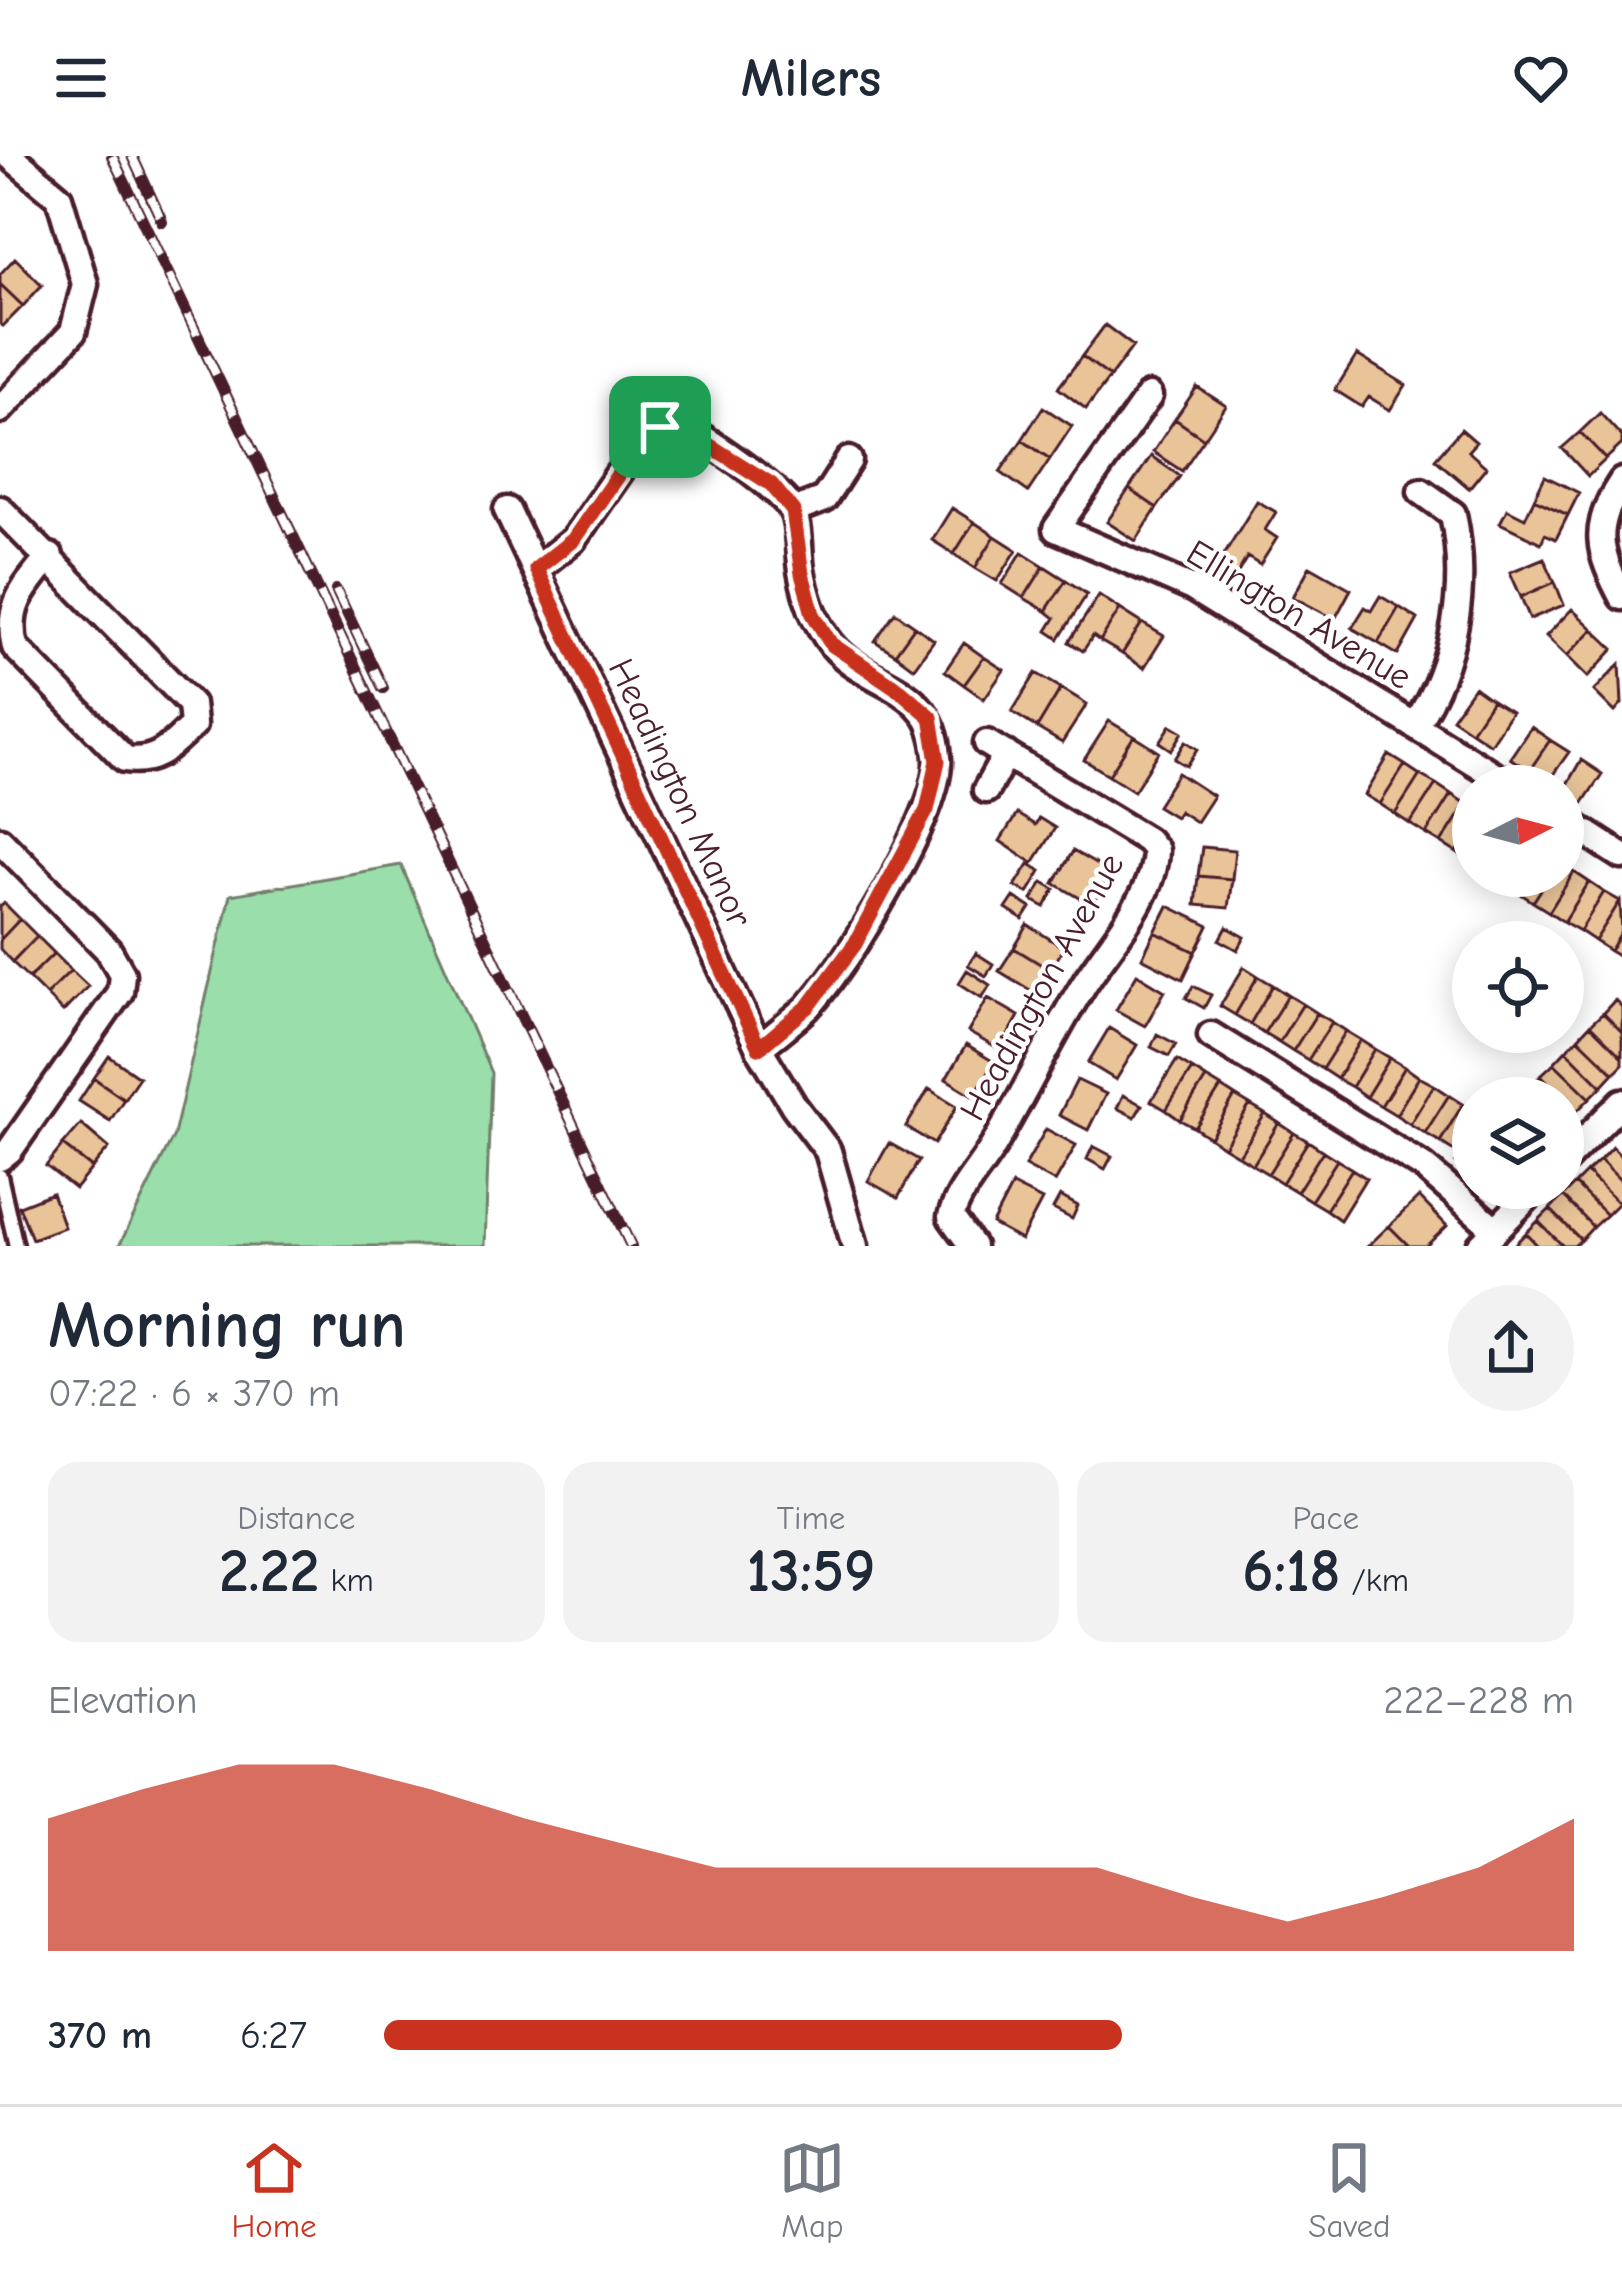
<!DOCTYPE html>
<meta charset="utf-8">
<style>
body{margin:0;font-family:"Comic Neue",sans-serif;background:#f2f2f3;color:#1f2937;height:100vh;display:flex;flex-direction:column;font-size:45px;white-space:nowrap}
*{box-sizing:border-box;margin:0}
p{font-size:39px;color:#747a83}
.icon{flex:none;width:66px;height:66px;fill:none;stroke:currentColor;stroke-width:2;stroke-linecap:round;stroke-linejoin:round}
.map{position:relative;height:1090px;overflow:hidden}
.panel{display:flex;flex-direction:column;background:#fff;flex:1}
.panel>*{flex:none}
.needle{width:78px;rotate:84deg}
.fabs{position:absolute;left:1452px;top:609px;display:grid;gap:24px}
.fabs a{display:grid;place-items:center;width:132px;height:132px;border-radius:50%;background:#fff;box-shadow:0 6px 30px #0003;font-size:60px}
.pin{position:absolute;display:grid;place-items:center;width:102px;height:102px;color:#fff;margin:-51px;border-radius:24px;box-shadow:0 6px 18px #0006}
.round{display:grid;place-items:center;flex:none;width:126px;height:126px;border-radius:63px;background:#f2f2f3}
.overview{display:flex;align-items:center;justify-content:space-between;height:204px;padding:0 48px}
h1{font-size:66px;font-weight:800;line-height:90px}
.metrics{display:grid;grid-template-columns:repeat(3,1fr);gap:18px;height:204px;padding:12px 48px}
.metrics div{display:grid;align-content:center;border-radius:30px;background:#f2f2f3;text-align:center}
.metrics b{font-size:60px;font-weight:800}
.metrics small{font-size:33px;font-weight:400}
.metrics p{font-size:33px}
.chart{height:336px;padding:24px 48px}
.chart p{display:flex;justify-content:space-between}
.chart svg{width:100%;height:216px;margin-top:12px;fill:#c8321e;opacity:.7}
ul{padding:0 48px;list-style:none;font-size:39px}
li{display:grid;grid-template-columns:192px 144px 1fr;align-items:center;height:90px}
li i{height:30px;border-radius:15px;background:#c8321e}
header{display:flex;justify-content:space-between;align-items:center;height:156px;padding:0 48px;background:#fff;font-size:54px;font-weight:800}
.menu{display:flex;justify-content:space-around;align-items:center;height:168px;border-top:3px solid #e0e1e3;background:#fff;font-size:33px;color:#747a83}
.menu a{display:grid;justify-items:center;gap:6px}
.menu .selected{color:#c8321e}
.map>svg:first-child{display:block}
</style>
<header><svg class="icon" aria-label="menu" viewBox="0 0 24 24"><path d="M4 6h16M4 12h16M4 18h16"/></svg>Milers<svg class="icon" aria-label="heart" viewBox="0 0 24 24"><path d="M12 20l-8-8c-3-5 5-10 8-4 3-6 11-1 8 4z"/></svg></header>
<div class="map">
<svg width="1622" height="1090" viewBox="0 0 1622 1090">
<rect width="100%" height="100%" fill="#fff"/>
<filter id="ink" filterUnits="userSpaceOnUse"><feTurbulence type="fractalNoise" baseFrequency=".00833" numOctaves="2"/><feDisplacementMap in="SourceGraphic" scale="24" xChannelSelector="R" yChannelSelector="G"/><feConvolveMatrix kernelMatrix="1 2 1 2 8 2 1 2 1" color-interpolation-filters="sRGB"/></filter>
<g filter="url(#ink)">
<!-- green -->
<path fill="#99deab" stroke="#727e6b" stroke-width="3" d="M 401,709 L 491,917 L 485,1090 L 119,1090 L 174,979 L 230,739 Z"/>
<!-- building -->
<path fill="#e9c499" stroke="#4a1f2b" stroke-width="3" d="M 15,102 L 42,129 L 23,150 L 0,128 L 0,118 Z
M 0,128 L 23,150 L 3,170 L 0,168 Z
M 1105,169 L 1133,190 L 1110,221 L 1082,200 Z
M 1357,199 L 1406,229 L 1390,254 L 1369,241 L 1362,251 L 1335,234 Z
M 1082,200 L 1110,221 L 1086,253 L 1058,232 Z
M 1197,231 L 1226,250 L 1204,283 L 1175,263 Z
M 1043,251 L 1072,270 L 1050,303 L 1022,284 Z
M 1600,257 L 1622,281 L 1622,288 L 1606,303 L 1580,276 Z
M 1175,263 L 1204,283 L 1182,315 L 1153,296 Z
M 1461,273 L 1476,286 L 1468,295 L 1486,311 L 1469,332 L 1435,303 Z
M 1580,276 L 1606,303 L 1588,320 L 1562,292 Z
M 1022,284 L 1050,303 L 1028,336 L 1000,316 Z
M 1151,300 L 1180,320 L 1157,352 L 1129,333 Z
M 1545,320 L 1579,337 L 1568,359 L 1534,343 Z
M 1129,333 L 1157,352 L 1136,385 L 1107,366 Z
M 1534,343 L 1568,359 L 1556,383 L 1545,378 L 1541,387 L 1500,367 L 1507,353 L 1525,362 Z
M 1257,345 L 1276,356 L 1265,374 L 1277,382 L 1260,409 L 1247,401 L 1236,420 L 1218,408 Z
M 952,352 L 974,366 L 954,398 L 932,384 Z
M 974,366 L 995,380 L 975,412 L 954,398 Z
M 995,380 L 1017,394 L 997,425 L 975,412 Z
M 1022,396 L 1044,410 L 1024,442 L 1002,428 Z
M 1544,402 L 1555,426 L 1521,441 L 1510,416 Z
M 1044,410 L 1066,424 L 1046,455 L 1024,442 Z
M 1310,410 L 1351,433 L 1335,463 L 1293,441 Z
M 1066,424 L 1087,438 L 1059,483 L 1047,475 L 1055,462 L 1046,455 Z
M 1555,426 L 1564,449 L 1530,463 L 1521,441 Z
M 1099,439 L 1120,453 L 1100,485 L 1093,480 L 1083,495 L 1069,486 Z
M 1380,440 L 1399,451 L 1378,487 L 1352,472 L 1365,451 L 1371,455 Z
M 1399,451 L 1418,463 L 1398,499 L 1378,487 Z
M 1120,453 L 1142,467 L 1122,498 L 1100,485 Z
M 1572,453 L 1593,473 L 1567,500 L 1546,480 Z
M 895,456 L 915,470 L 895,498 L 875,485 Z
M 1142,467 L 1164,480 L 1144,512 L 1122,498 Z
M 915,470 L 934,484 L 914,512 L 895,498 Z
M 1593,473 L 1614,493 L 1588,521 L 1567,500 Z
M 964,487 L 984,501 L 964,529 L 945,515 Z
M 984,501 L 1004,514 L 984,543 L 964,529 Z
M 1620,508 L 1622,548 L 1615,556 L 1594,535 Z
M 1036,517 L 1061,532 L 1037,572 L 1012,556 Z
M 1474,531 L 1492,544 L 1471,575 L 1452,562 Z
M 1061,532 L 1087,548 L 1062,587 L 1037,572 Z
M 1492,544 L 1511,556 L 1490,588 L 1471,575 Z
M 1109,565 L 1134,580 L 1109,619 L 1084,604 Z
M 1171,569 L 1183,576 L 1172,594 L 1160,586 Z
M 1531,571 L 1550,584 L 1529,615 L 1510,602 Z
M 1134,580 L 1159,596 L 1134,635 L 1109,619 Z
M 1550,584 L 1569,596 L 1547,627 L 1529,615 Z
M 1186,585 L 1198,593 L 1187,610 L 1175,603 Z
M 1389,599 L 1405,609 L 1380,648 L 1365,639 Z
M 1581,604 L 1602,618 L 1582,648 L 1563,635 Z
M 1405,609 L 1420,619 L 1395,658 L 1380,648 Z
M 1178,617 L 1213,640 L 1196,666 L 1179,655 L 1175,661 L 1157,650 Z
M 1420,619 L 1436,628 L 1410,668 L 1395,658 Z
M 1436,628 L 1451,638 L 1426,678 L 1410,668 Z
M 1451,638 L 1466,648 L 1441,687 L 1426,678 Z
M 1466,648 L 1473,652 L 1473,671 L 1457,697 L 1441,687 Z
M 1017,658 L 1035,669 L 1039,662 L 1055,672 L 1033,707 L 1000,685 Z
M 1473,671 L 1473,705 L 1472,707 L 1457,697 Z
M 1202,691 L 1235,694 L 1232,723 L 1198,720 Z
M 1073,695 L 1111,717 L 1092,749 L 1054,727 Z
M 1029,708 L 1041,715 L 1028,737 L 1015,730 Z
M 1563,709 L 1574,716 L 1549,756 L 1533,746 L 1550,720 L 1563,720 Z
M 1574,716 L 1589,726 L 1564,766 L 1549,756 Z
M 1198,720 L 1232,723 L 1228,752 L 1195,749 Z
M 1507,720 L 1528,720 L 1518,736 L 1503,726 Z
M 1528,720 L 1550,720 L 1533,746 L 1518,736 Z
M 1043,726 L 1055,733 L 1045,751 L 1032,744 Z
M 1589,726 L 1604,736 L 1580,775 L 1564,766 Z
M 1604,736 L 1620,745 L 1595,785 L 1580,775 Z
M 1014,741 L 1031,752 L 1023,764 L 1006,753 Z
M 1620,745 L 1622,776 L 1610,795 L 1595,785 Z
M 4,747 L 20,763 L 0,784 L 0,750 Z
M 1168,750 L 1209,770 L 1196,796 L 1155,776 Z
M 20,763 L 37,780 L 12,806 L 0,793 L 0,784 Z
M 1028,769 L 1064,792 L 1050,814 L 1014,792 Z
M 1227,771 L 1245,781 L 1238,794 L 1220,784 Z
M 1155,776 L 1196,796 L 1183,823 L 1142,802 Z
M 1622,776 L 1622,802 L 1610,795 Z
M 37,780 L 54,797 L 29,822 L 12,806 Z
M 1014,792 L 1050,814 L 1035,837 L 999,815 Z
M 54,797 L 71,814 L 46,839 L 29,822 Z
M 976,797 L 993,808 L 986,820 L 968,809 Z
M 1244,811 L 1258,820 L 1235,859 L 1220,850 Z
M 71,814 L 88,830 L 63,856 L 46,839 Z
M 967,814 L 990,829 L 982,842 L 959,827 Z
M 1137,818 L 1165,835 L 1145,870 L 1116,854 Z
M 1258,820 L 1273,829 L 1250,868 L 1235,859 Z
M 1273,829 L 1288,839 L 1264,877 L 1250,868 Z
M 1193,830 L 1211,839 L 1204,852 L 1186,842 Z
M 1288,839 L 1303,848 L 1279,886 L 1264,877 Z
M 988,842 L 1019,860 L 1000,894 L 968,876 Z
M 1615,844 L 1622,851 L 1622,876 L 1603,857 Z
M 1303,848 L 1317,857 L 1293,895 L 1279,886 Z
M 1317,857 L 1332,866 L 1308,904 L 1293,895 Z
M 1603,857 L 1622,876 L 1622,901 L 1590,869 Z
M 1332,866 L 1346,875 L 1322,913 L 1308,904 Z
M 1590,869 L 1622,901 L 1622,909 L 1614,917 L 1578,882 Z
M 1109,872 L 1137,889 L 1116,924 L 1088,907 Z
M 1346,875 L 1361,884 L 1337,923 L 1322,913 Z
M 1157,878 L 1176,888 L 1169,900 L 1151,891 Z
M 1578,882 L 1614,917 L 1602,930 L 1566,894 Z
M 1361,884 L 1375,893 L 1352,931 L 1337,923 Z
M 966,889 L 994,906 L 974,940 L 946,923 Z
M 1375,893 L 1390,902 L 1366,941 L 1352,931 Z
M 1566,894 L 1602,930 L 1590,942 L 1554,907 Z
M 109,900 L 139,921 L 124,943 L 94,922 Z
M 1390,902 L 1405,911 L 1381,950 L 1366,941 Z
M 1177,904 L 1192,913 L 1166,954 L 1151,945 Z
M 1554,907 L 1590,942 L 1577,955 L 1541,919 Z
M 1405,911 L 1419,921 L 1396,959 L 1381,950 Z
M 1192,913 L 1206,922 L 1180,964 L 1166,954 Z
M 1541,919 L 1577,955 L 1565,967 L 1563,942 L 1539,942 L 1529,932 Z
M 1419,921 L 1434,929 L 1410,968 L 1396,959 Z
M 94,922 L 124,943 L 110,965 L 79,945 Z
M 1206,922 L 1221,931 L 1195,972 L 1180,964 Z
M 1077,924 L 1106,938 L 1088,974 L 1059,959 Z
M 1434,929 L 1449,939 L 1425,977 L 1410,968 Z
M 1221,931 L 1235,940 L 1210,982 L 1195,972 Z
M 929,933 L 957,950 L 934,988 L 906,971 Z
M 1123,939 L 1142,949 L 1135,961 L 1117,952 Z
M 1449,939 L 1463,948 L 1440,986 L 1425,977 Z
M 1235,940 L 1250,949 L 1224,991 L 1210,982 Z
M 1463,948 L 1473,954 L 1473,965 L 1454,995 L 1440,986 Z
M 1250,949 L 1265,958 L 1239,1000 L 1224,991 Z
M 1265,958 L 1279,967 L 1253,1009 L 1239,1000 Z
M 1279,967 L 1294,977 L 1268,1018 L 1253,1009 Z
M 81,968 L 109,992 L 92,1012 L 63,989 Z
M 1046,973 L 1076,989 L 1055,1026 L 1025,1010 Z
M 1294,977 L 1308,985 L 1282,1027 L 1268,1018 Z
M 1308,985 L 1323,995 L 1297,1036 L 1282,1027 Z
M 889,987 L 919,1004 L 898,1042 L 868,1025 Z
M 63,989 L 92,1012 L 75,1033 L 46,1010 Z
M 1093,990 L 1112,1000 L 1105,1013 L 1087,1003 Z
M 1612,991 L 1622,1001 L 1622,1026 L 1600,1004 Z
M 1468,994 L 1473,1000 L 1473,1024 L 1456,1007 Z
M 1323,995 L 1337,1004 L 1311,1045 L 1297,1036 Z
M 1337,1004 L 1352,1013 L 1326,1054 L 1311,1045 Z
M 1600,1004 L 1622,1026 L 1622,1042 L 1618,1047 L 1587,1016 Z
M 1352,1013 L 1366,1022 L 1340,1064 L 1326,1054 Z
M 1587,1016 L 1618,1047 L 1606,1059 L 1575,1028 Z
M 1575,1028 L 1606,1059 L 1593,1071 L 1563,1040 Z
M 1012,1029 L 1042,1044 L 1021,1084 L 992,1068 Z
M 52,1037 L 64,1071 L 32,1083 L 19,1050 Z
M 1060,1040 L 1078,1050 L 1072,1063 L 1053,1053 Z
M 1563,1040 L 1593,1071 L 1581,1084 L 1550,1053 Z
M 1419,1041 L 1447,1070 L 1426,1090 L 1409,1090 L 1389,1070 Z
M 1550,1053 L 1581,1084 L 1574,1090 L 1563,1090 L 1538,1065 Z
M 1538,1065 L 1563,1090 L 1538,1090 L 1526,1077 Z
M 1389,1070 L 1409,1090 L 1368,1090 Z
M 1526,1077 L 1538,1090 L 1513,1090 Z"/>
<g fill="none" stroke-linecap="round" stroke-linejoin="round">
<!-- service casing -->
<g stroke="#4a1f2b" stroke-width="21">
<path id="service" d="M 0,1020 L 16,1090"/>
</g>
<!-- minor casing -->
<g stroke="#4a1f2b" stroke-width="33">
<path id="minor" d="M 1149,240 L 1056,373 L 1192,432 L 1512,630
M 0,254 L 73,176 L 85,128 L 59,41 L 10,0
M 1622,325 C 1591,371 1598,396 1622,441
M 0,353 L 191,548 L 193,569 C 171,590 157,608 125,603 L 15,491 C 5,450 25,431 50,400
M 507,354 L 759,892 L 794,950 L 828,995 L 855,1090
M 793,355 L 824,343 L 849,304
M 536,413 L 573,384 L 646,278 C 657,272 669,268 681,271 C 703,278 779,333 791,352 C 801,368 798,396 801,414 C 805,439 814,462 827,482 C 862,534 934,521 938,603 C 941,656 846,811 808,851 C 793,866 775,879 759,892
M 1415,569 C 1456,507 1468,430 1453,358 L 1421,335
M 986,634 L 1006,598
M 1563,662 L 1622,700
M 0,684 L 109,795 L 122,818 L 120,836 L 10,994 L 0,1002
M 1211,879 L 1424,1011 L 1496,1074
M 1563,1006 L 1622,946
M 972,1090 L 951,1061 C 959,1033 979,1014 994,989 C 1024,938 1050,884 1081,833 C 1105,792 1154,744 1155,694 L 1147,684 L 987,587
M 1480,1090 L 1537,1032"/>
</g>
<!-- service -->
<use href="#service" stroke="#fff" stroke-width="12"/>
<!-- minor -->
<use href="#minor" stroke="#fff" stroke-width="24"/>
<!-- rail casing -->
<g stroke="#4a1f2b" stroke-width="12">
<path id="rail" d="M 112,0 L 631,1090
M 132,0 L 162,65
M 336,434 L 383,532"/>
</g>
<!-- rail -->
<use href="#rail" stroke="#fff" stroke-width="8" stroke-dasharray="22" stroke-linecap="butt"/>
</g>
</g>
<g fill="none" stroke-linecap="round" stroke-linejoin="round" filter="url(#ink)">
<!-- route casing -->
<g stroke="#fff" stroke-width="24">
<path id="route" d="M 660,271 L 682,272 L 771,328 L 793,355 L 802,418 L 813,458 L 831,488 L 901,535 L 931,561 L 938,605 L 927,654 L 855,788 L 809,850 L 759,892 L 536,413 L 573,384 L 646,278 Z"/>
</g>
<!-- route -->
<use href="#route" stroke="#c8321e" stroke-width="15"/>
</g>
<g text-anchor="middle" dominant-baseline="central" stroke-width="9" stroke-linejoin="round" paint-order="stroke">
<!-- street labels -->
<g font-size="36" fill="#4a1f2b" stroke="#fff">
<text transform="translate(1299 459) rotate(31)">Ellington Avenue</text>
<text transform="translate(680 637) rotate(65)">Headington Manor</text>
<text transform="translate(1042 831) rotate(-61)">Headington Avenue</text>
</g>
</g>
</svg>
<div class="fabs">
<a><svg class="needle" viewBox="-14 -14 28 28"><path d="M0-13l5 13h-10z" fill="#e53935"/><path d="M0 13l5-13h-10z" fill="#747a83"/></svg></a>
<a><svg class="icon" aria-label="locate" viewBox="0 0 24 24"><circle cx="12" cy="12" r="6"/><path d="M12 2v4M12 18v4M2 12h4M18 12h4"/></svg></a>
<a><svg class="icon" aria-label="layers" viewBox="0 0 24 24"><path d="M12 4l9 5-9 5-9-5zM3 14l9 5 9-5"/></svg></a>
</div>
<div class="pin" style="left:660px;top:271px;background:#1e9e55"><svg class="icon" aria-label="arrive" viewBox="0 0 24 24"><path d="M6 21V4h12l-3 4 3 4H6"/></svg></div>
</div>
<section class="panel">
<div class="overview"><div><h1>Morning run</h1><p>07:22 · 6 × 370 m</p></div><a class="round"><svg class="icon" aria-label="share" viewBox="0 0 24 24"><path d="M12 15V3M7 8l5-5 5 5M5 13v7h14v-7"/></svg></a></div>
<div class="metrics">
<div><p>Distance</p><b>2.22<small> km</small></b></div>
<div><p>Time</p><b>13:59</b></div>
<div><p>Pace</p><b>6:18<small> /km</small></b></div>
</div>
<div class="chart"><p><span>Elevation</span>222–228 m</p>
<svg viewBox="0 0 160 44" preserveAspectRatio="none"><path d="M0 44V17L10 11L20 6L30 6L40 11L50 17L60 22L70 27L80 27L90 27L100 27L110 27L120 33L130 38L140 33L150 27L160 17V44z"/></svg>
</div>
<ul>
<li><b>370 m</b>6:27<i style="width:62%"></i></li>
</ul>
</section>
<nav class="menu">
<a class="selected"><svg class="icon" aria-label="home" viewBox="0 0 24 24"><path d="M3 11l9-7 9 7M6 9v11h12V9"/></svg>Home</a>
<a><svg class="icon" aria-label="map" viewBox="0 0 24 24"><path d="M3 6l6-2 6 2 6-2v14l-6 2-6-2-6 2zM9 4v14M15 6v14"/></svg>Map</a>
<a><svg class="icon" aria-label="saved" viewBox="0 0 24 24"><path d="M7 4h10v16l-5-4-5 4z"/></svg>Saved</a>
</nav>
